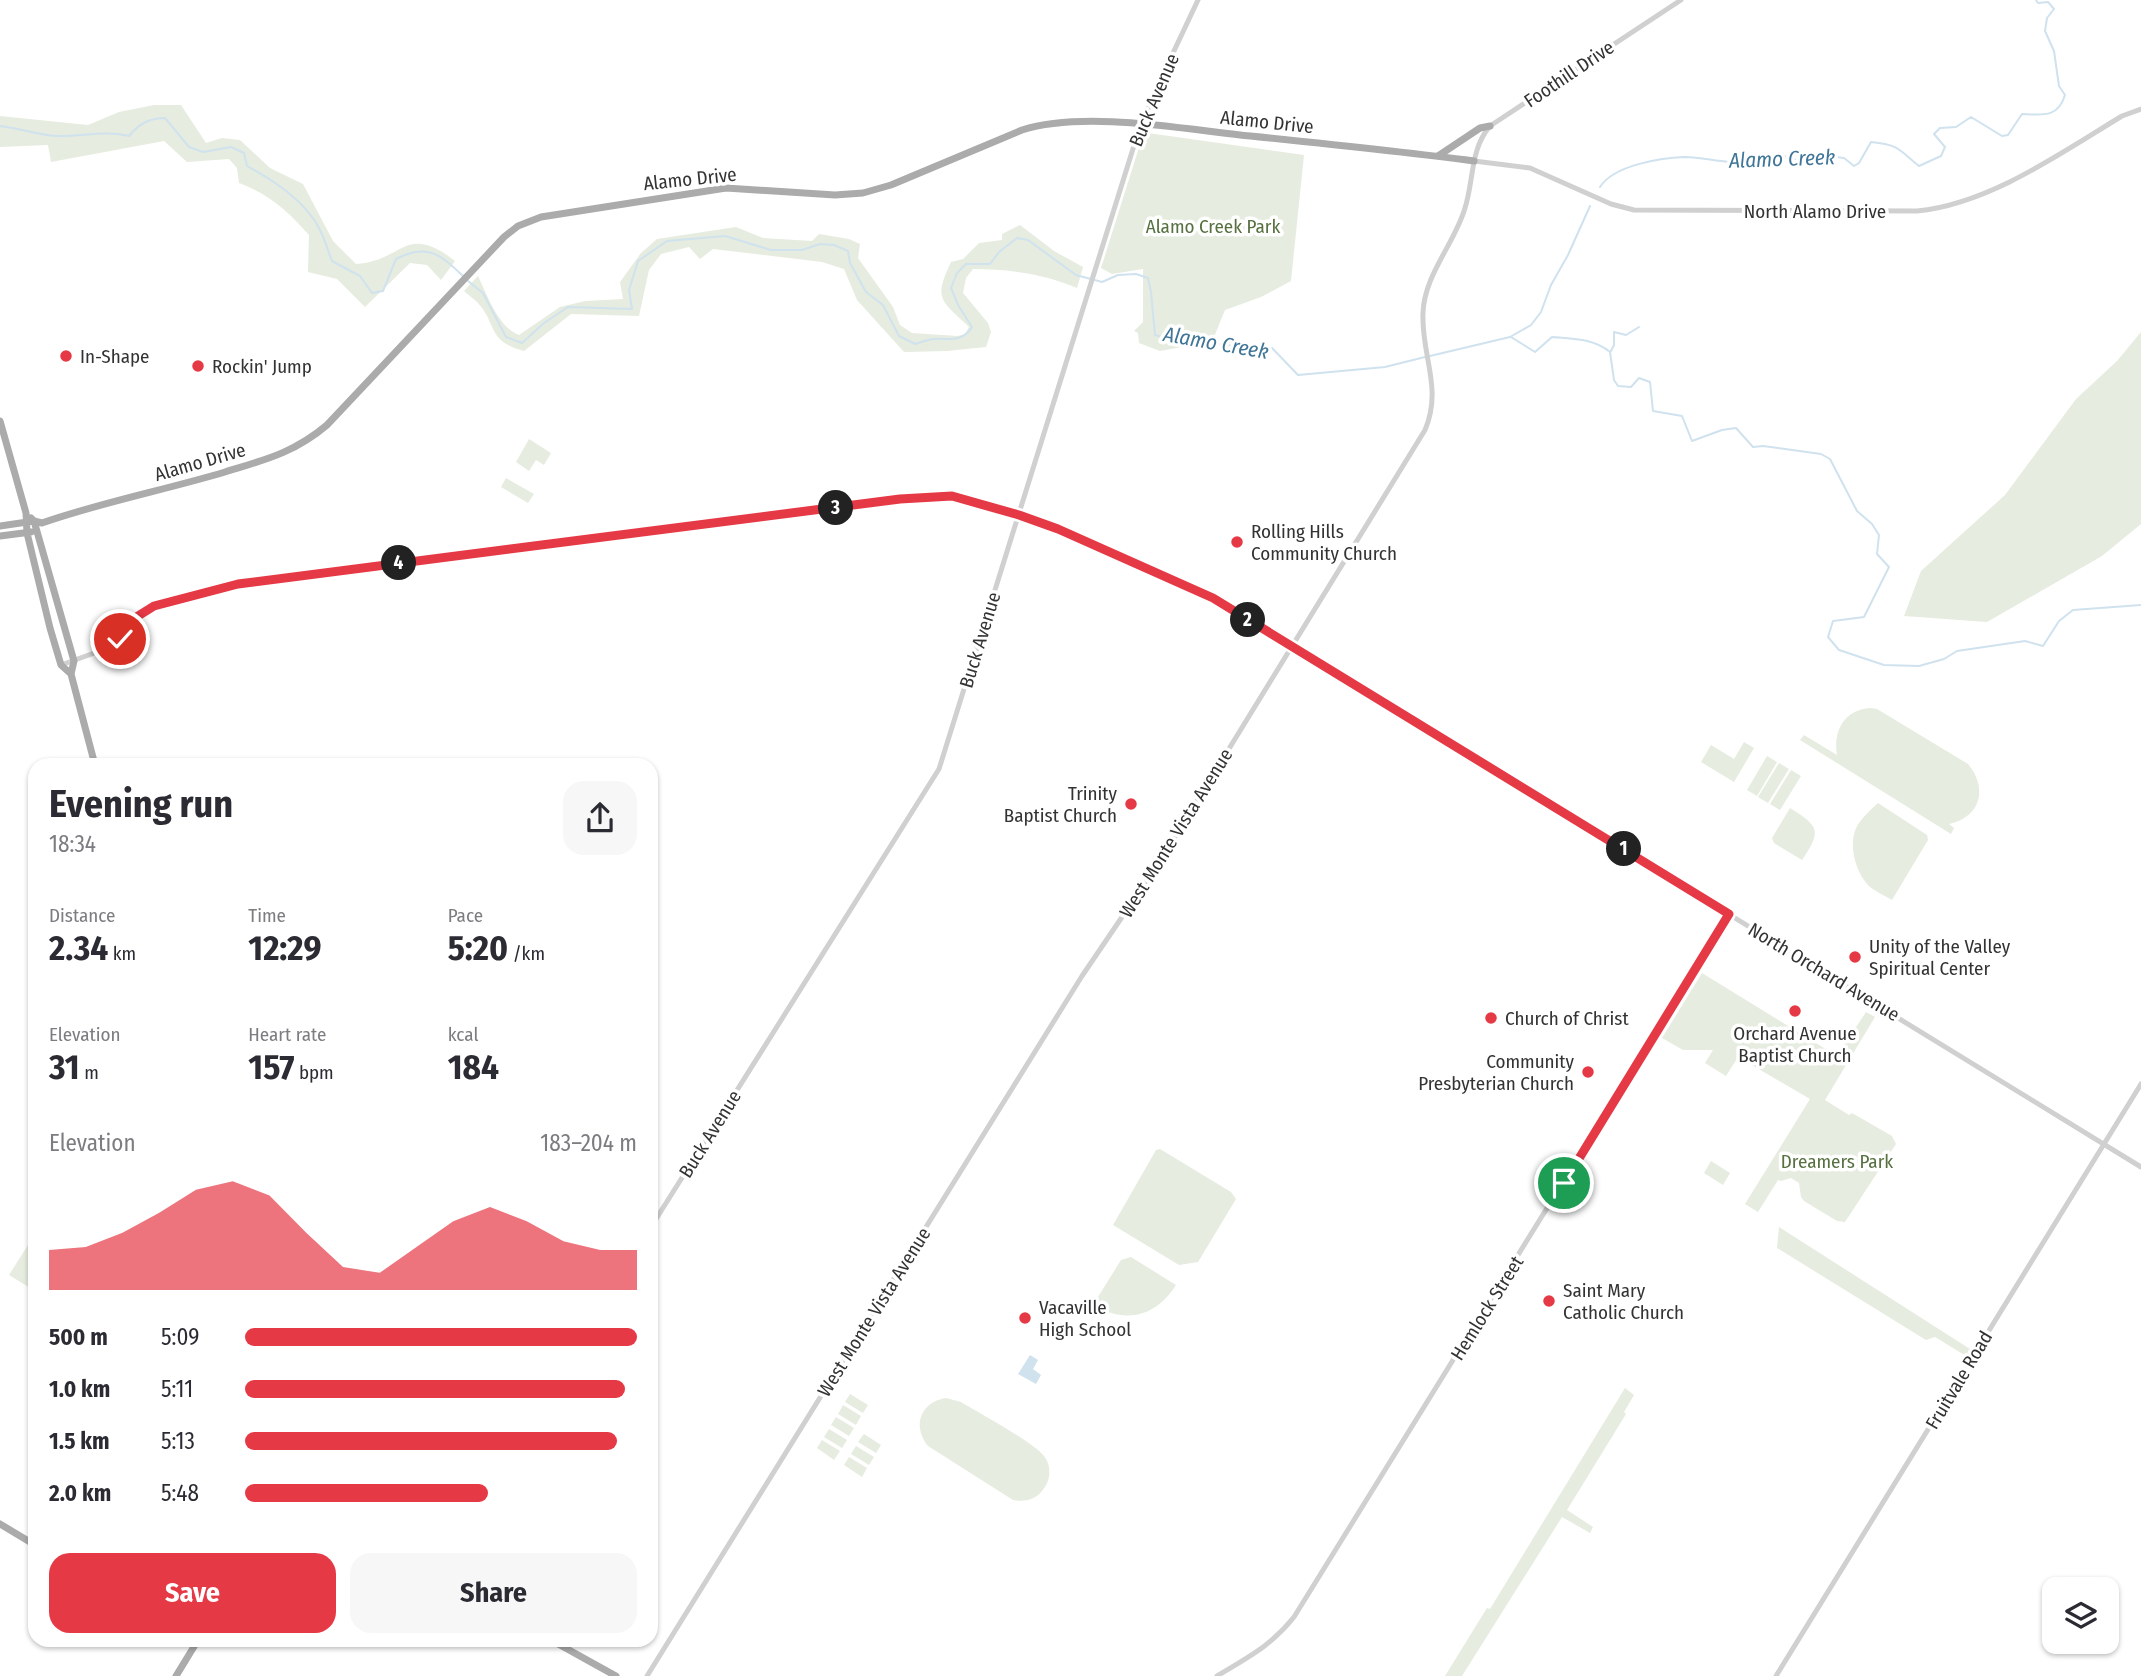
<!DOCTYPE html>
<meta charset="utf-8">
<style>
body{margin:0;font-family:"Fira Sans Condensed",sans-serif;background:#f7f7f7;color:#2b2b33;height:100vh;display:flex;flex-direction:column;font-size:26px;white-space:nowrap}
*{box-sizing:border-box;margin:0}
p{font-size:23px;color:#7c7c81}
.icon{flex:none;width:38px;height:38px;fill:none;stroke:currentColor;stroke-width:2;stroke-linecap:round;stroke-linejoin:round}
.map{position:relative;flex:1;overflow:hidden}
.sheet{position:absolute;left:28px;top:758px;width:630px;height:889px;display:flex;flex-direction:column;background:#fff;border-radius:21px;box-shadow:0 2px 5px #0004}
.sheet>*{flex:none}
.buttons{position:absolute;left:2042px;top:1577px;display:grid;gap:14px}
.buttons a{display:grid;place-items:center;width:77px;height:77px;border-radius:14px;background:#fff;box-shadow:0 2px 5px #0004;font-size:35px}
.pin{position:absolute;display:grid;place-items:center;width:60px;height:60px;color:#fff;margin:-30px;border:4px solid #fff;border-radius:50%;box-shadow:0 2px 7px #0007}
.km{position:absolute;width:35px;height:35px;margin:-18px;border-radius:50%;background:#222;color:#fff;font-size:19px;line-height:35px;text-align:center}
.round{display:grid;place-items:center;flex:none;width:74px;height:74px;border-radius:21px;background:#f7f7f7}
.headline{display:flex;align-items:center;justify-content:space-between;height:119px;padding:0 21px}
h1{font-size:38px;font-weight:700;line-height:52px}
.figures{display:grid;grid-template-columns:repeat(3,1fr);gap:10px;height:119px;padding:7px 21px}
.figures div{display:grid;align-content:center}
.figures b{font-size:35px;font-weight:700}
.figures small{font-size:19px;font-weight:400}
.figures p{font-size:19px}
.chart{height:196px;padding:14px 21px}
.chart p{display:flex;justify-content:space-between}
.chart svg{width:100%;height:126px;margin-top:7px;fill:#e63946;opacity:.7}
.button{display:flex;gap:14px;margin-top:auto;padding:14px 21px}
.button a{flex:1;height:80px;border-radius:21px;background:#e63946;color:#fff;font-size:28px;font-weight:700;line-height:80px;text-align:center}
.button a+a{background:#f7f7f7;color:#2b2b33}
ul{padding:0 21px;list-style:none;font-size:23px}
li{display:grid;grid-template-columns:112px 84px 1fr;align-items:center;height:52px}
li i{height:18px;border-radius:9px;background:#e63946}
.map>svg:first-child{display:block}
</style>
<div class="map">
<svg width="2141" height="1676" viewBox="0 0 2141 1676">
<rect width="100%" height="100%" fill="#fff"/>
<!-- green -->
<path fill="#e6ecdf" d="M 154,105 L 181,105 L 206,143 L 222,138 L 240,140 L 270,168 L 303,184 L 333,241 L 356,264 C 404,261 405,222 455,261 L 441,280 L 427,265 L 410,263 L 365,307 L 337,279 L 308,272 L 309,235 C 288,211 269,194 239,183 L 237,168 L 229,159 L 187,162 L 164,141 L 51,162 L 48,145 L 0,147 L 0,116 L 88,125 L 119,112 Z
M 1148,133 L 1304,155 L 1291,281 L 1261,297 L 1225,310 L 1214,337 L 1193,345 L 1160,351 L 1139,343 L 1138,333 L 1134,331 L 1143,322 L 1143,269 L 1112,274 L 1101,268 L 1142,138 Z
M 1020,225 L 1054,251 L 1083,267 L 1077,288 C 1045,274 1009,269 973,269 L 966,278 L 963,293 L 988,323 L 991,332 L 986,347 L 947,351 L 904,352 L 857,300 L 844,269 L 822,262 L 713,249 L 700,259 L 689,247 L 661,254 L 649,270 L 639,316 L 571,314 L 524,351 C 486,341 498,324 477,302 C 473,298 468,295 464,291 L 478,276 C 487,295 499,328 519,335 L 560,307 L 585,301 L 623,299 L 620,282 L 641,253 L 657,239 L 736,227 L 763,238 L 812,241 L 819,234 L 849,239 L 860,244 L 858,258 L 893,307 L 900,325 L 912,333 L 958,336 L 965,334 L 969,327 C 941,300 933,300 951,262 L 963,259 L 979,243 L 1002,240 L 1002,234 Z
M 2141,332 L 2141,524 L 2102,556 L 1987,622 L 1904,616 L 1921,571 L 2005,495 L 2076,399 L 2117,361 Z
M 529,439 L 551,453 L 544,465 L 536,460 L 529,471 L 516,462 Z
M 506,478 L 534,494 L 528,503 L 501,487 Z
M 1870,708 L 1877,709 L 1968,764 C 1988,788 1981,817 1949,824 L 1954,828 L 1951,834 L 1800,740 L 1804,735 L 1837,755 C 1833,731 1844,710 1870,708 Z
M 1744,742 L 1754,748 L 1734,782 L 1701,762 L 1711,745 L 1734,759 Z
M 1767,756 L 1777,762 L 1757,796 L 1747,790 Z
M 1779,763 L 1789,769 L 1768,803 L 1758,797 Z
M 1791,770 L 1801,776 L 1780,810 L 1770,804 Z
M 1878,803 L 1927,835 L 1928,840 L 1892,900 C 1884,895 1874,891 1868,885 C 1854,870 1847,840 1859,823 C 1864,816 1871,809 1878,803 Z
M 1790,808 C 1819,826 1822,831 1802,860 L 1774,843 L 1772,838 Z
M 1702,973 L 1837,1056 L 1866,1012 L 1875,1017 L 1825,1100 L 1849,1115 L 1852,1113 L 1892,1136 L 1896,1144 L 1845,1222 L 1837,1221 L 1804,1201 L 1801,1197 L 1799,1183 L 1791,1178 L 1781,1181 L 1778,1180 L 1758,1212 L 1745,1204 L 1810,1099 L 1738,1057 L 1726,1076 L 1705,1063 L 1713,1050 L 1683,1050 L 1662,1038 Z
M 1160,1149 L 1231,1192 L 1236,1199 L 1198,1262 L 1179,1265 L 1113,1225 L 1156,1150 Z
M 1711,1161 L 1730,1173 L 1723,1185 L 1704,1173 Z
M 1779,1227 L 1970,1349 L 1966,1356 L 1935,1337 L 1926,1340 L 1777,1248 Z
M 35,1234 L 35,1291 L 9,1275 Z
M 1131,1257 L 1176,1285 C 1156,1317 1125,1324 1093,1305 L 1121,1260 Z
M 1625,1388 L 1634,1395 L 1624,1412 L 1626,1414 L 1567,1510 L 1593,1527 L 1590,1533 L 1562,1517 L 1462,1676 L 1445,1676 L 1487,1608 L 1490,1609 Z
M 850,1394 L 868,1405 L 863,1413 L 845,1402 Z
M 946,1398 L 961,1402 C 979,1413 1033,1442 1044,1456 C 1052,1466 1051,1481 1042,1491 C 1035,1500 1024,1502 1013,1500 L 928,1446 C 912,1427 920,1402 946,1398 Z
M 843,1405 L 861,1416 L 856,1425 L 838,1414 Z
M 836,1417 L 854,1428 L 849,1436 L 831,1425 Z
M 829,1429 L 847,1440 L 842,1448 L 824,1437 Z
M 864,1434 L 881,1445 L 876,1453 L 858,1442 Z
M 822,1440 L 840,1451 L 834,1460 L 817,1448 Z
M 856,1446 L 874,1457 L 869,1465 L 851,1454 Z
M 849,1457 L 867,1468 L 862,1477 L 844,1465 Z"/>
<!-- water -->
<path fill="#cfe2ee" d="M 1030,1355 L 1038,1360 L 1033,1369 L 1041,1375 L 1036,1384 L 1018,1374 Z"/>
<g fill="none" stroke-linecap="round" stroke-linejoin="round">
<!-- stream -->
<path stroke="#cfe2ee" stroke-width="2" d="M 0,126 C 19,128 37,135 56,136 C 82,137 103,130 129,136 C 139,124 149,118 165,118 L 189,147 L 203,152 L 231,147 L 244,153 L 247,166 C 274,181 306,201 320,230 C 325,240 328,251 332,261 L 360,276 L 372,293 L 383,291 L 396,259 C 428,243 440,254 464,277
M 1600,187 C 1614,165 1660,158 1685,157 C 1700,157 1714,161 1729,162 C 1747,162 1766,156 1784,156 C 1791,157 1796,161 1804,161 L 1810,154 L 1844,158 L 1854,166 L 1859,163 L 1871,142 C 1900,145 1898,149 1919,166 L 1941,156 L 1945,147 L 1934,134 L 1940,128 L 1956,127 L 1971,117 L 2002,136 L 2008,135 L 2022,114 C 2043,115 2058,118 2065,95 L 2059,86 L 2054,51 L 2045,31 L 2047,18 L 2054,9 L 2048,2 L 2038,3 L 2036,0
M 468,281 L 483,293 L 506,337 L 522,343 L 544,323 L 568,307 L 632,309 L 629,290 L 638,261 L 667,241 L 725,236 L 771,250 L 802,250 L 820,244 L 834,245 L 848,251 L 850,263 L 866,292 L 883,305 L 899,336 L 915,344 C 921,342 927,340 933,339 C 949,338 962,343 972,327 L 958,305 L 951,288 L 957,273 L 966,264 L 990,264 L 999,252 L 1017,238 L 1028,240 L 1076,275 L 1102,282 L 1118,275 L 1136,274 L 1148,278 L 1151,292 L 1155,335 L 1173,340 L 1192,337 L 1223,345 L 1272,348 L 1298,375 L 1385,367 L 1425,357
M 1511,337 L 1535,352 L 1552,337 C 1572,339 1593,338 1610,352 L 1614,380 L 1618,386 L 1631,387 L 1639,378 L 1650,382 L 1653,411 L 1682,416 L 1692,441 L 1722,430 L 1736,428 L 1753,447 L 1763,446 L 1821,454 L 1830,459 L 1857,511 L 1872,524 L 1879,535 L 1877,554 L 1889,567 L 1864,617 L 1833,621 L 1828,637 L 1839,650 L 1884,665 L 1919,666 L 1944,659 L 1957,651 L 2025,641 L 2043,646 L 2059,621 L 2073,610 L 2141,605
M 1611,351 L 1614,345 L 1614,332 L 1626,335 L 1639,327
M 1430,356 L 1510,337 L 1531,325 L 1541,312 L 1551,285 L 1568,255 L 1590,206"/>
<!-- minor -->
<path stroke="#d0d0d0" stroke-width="5" d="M 1474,161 L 1530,168 L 1611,204 L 1634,210 L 1917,211 C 1989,204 2061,153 2122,116 L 2141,109
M 61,665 L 111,647 L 120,639 L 138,616 L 154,606 L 238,584 L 900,499 L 952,496 L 1019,515 L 1058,529 L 1213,598 L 2141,1167
M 651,1227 L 939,769 L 1137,136 L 1157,87 L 1198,0
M 647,1676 L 1082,976 L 1160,861 L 1425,430 C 1443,388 1421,355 1423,313 C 1424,275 1455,243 1465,208 C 1474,180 1470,149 1490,126 L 1681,0
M 1217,1676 C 1248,1657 1271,1646 1294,1617 L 1729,914
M 1776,1676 L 2141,1084"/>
<!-- major -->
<path stroke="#ababab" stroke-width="7" d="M 1438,156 L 1480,128 L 1490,126
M 0,421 L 26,513 L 27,533 L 50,628 L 61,665 L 71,674
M 31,518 L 34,521 L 74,661 L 71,674 L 95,765
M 0,526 L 34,521 L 42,523 C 102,502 165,490 225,472 C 264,460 294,453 327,425 L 504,237 L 518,226 L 541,217 L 726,188 L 835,195 L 863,193 L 891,185 L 1022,130 C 1082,111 1178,128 1240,135 C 1318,143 1397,151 1474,161
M 0,536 L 31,532
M 0,1524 L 35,1545
M 551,1640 L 616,1676
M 176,1676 L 198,1640"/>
</g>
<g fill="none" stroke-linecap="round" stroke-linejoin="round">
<!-- route casing -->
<g stroke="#fff" stroke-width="14">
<path id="route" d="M 120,639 L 138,616 L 154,606 L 238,584 L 900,499 L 952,496 L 1019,515 L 1058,529 L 1213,598 L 1729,914 L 1564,1183"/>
</g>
<!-- route -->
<use href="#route" stroke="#e63946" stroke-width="9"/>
</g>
<!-- markers -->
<g fill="#e63946" stroke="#fff" stroke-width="2.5">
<circle cx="66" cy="356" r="7"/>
<circle cx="198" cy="366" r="7"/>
<circle cx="1237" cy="542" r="7"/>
<circle cx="1131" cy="804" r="7"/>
<circle cx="1855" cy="957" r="7"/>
<circle cx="1795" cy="1011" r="7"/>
<circle cx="1491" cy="1018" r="7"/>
<circle cx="1588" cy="1072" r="7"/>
<circle cx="1549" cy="1301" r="7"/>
<circle cx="1025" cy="1318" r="7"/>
</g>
<g text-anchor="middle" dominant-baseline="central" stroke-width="7" stroke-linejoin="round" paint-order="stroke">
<!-- street labels -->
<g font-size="19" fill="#333" stroke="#fff">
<text transform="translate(1569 74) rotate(-34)">Foothill Drive</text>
<text transform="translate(1154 100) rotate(-67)">Buck Avenue</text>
<text transform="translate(1267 122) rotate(6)">Alamo Drive</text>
<text transform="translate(690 179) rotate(-6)">Alamo Drive</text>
<text x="1815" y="211">North Alamo Drive</text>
<text transform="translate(200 462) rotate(-16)">Alamo Drive</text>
<text transform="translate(980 640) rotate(-73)">Buck Avenue</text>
<text transform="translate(1176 833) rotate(-58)">West Monte Vista Avenue</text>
<text transform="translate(1824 972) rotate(31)">North Orchard Avenue</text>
<text transform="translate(710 1134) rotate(-58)">Buck Avenue</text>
<text transform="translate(1487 1308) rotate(-58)">Hemlock Street</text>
<text transform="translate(874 1312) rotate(-58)">West Monte Vista Avenue</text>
<text transform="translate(1959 1380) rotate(-59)">Fruitvale Road</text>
</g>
<!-- park labels -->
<g font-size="19" fill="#56703f" stroke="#fff">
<text x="1213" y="226">Alamo Creek Park</text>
<text x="1837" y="1161">Dreamers Park</text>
</g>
<!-- poi labels -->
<g font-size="19" fill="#333" stroke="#fff" text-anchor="start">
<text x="80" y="356">In-Shape</text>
<text x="212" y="366">Rockin' Jump</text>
<text x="1251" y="531">Rolling Hills<tspan x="1251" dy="22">Community Church</tspan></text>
<text x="1117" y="793" text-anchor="end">Trinity<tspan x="1117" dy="22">Baptist Church</tspan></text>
<text x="1869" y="946">Unity of the Valley<tspan x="1869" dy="22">Spiritual Center</tspan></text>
<text x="1505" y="1018">Church of Christ</text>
<text x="1795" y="1033" text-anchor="middle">Orchard Avenue<tspan x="1795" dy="22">Baptist Church</tspan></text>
<text x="1574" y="1061" text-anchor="end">Community<tspan x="1574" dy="22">Presbyterian Church</tspan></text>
<text x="1563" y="1290">Saint Mary<tspan x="1563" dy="22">Catholic Church</tspan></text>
<text x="1039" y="1307">Vacaville<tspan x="1039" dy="22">High School</tspan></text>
</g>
<!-- water labels -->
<g font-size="21" font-style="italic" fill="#3f7597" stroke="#fff">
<text transform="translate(1782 159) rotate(-2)">Alamo Creek</text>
<text transform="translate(1216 343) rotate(10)">Alamo Creek</text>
</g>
</g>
</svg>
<div class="buttons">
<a><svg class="icon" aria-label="layers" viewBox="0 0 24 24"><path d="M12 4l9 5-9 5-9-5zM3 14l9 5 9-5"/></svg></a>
</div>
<div class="pin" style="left:1564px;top:1183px;background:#1e9e55"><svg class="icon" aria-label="arrive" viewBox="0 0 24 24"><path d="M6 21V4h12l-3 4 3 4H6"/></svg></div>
<div class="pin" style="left:120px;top:639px;background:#d93025"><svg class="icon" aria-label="check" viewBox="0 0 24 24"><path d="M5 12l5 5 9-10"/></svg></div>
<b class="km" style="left:1624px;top:849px">1</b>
<b class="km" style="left:1248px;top:620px">2</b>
<b class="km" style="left:836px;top:508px">3</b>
<b class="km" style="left:399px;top:563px">4</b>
<section class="sheet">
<div class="headline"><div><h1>Evening run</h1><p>18:34</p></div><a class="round"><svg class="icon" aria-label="share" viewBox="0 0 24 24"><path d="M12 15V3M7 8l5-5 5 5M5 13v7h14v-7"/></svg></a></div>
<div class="figures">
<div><p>Distance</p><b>2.34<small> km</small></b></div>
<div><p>Time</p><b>12:29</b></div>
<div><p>Pace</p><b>5:20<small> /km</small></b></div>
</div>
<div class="figures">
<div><p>Elevation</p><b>31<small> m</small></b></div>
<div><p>Heart rate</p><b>157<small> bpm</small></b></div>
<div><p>kcal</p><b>184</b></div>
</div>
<div class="chart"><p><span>Elevation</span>183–204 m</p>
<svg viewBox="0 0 160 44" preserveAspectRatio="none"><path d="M0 44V30L10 29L20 24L30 17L40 9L50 6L60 11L70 24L80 36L90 38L100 29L110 20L120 15L130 20L140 27L150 30L160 30V44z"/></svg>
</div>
<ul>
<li><b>500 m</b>5:09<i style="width:100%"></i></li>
<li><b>1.0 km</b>5:11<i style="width:97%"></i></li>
<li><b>1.5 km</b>5:13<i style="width:95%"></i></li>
<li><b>2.0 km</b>5:48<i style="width:62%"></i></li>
</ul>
<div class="button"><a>Save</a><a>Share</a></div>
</section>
</div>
